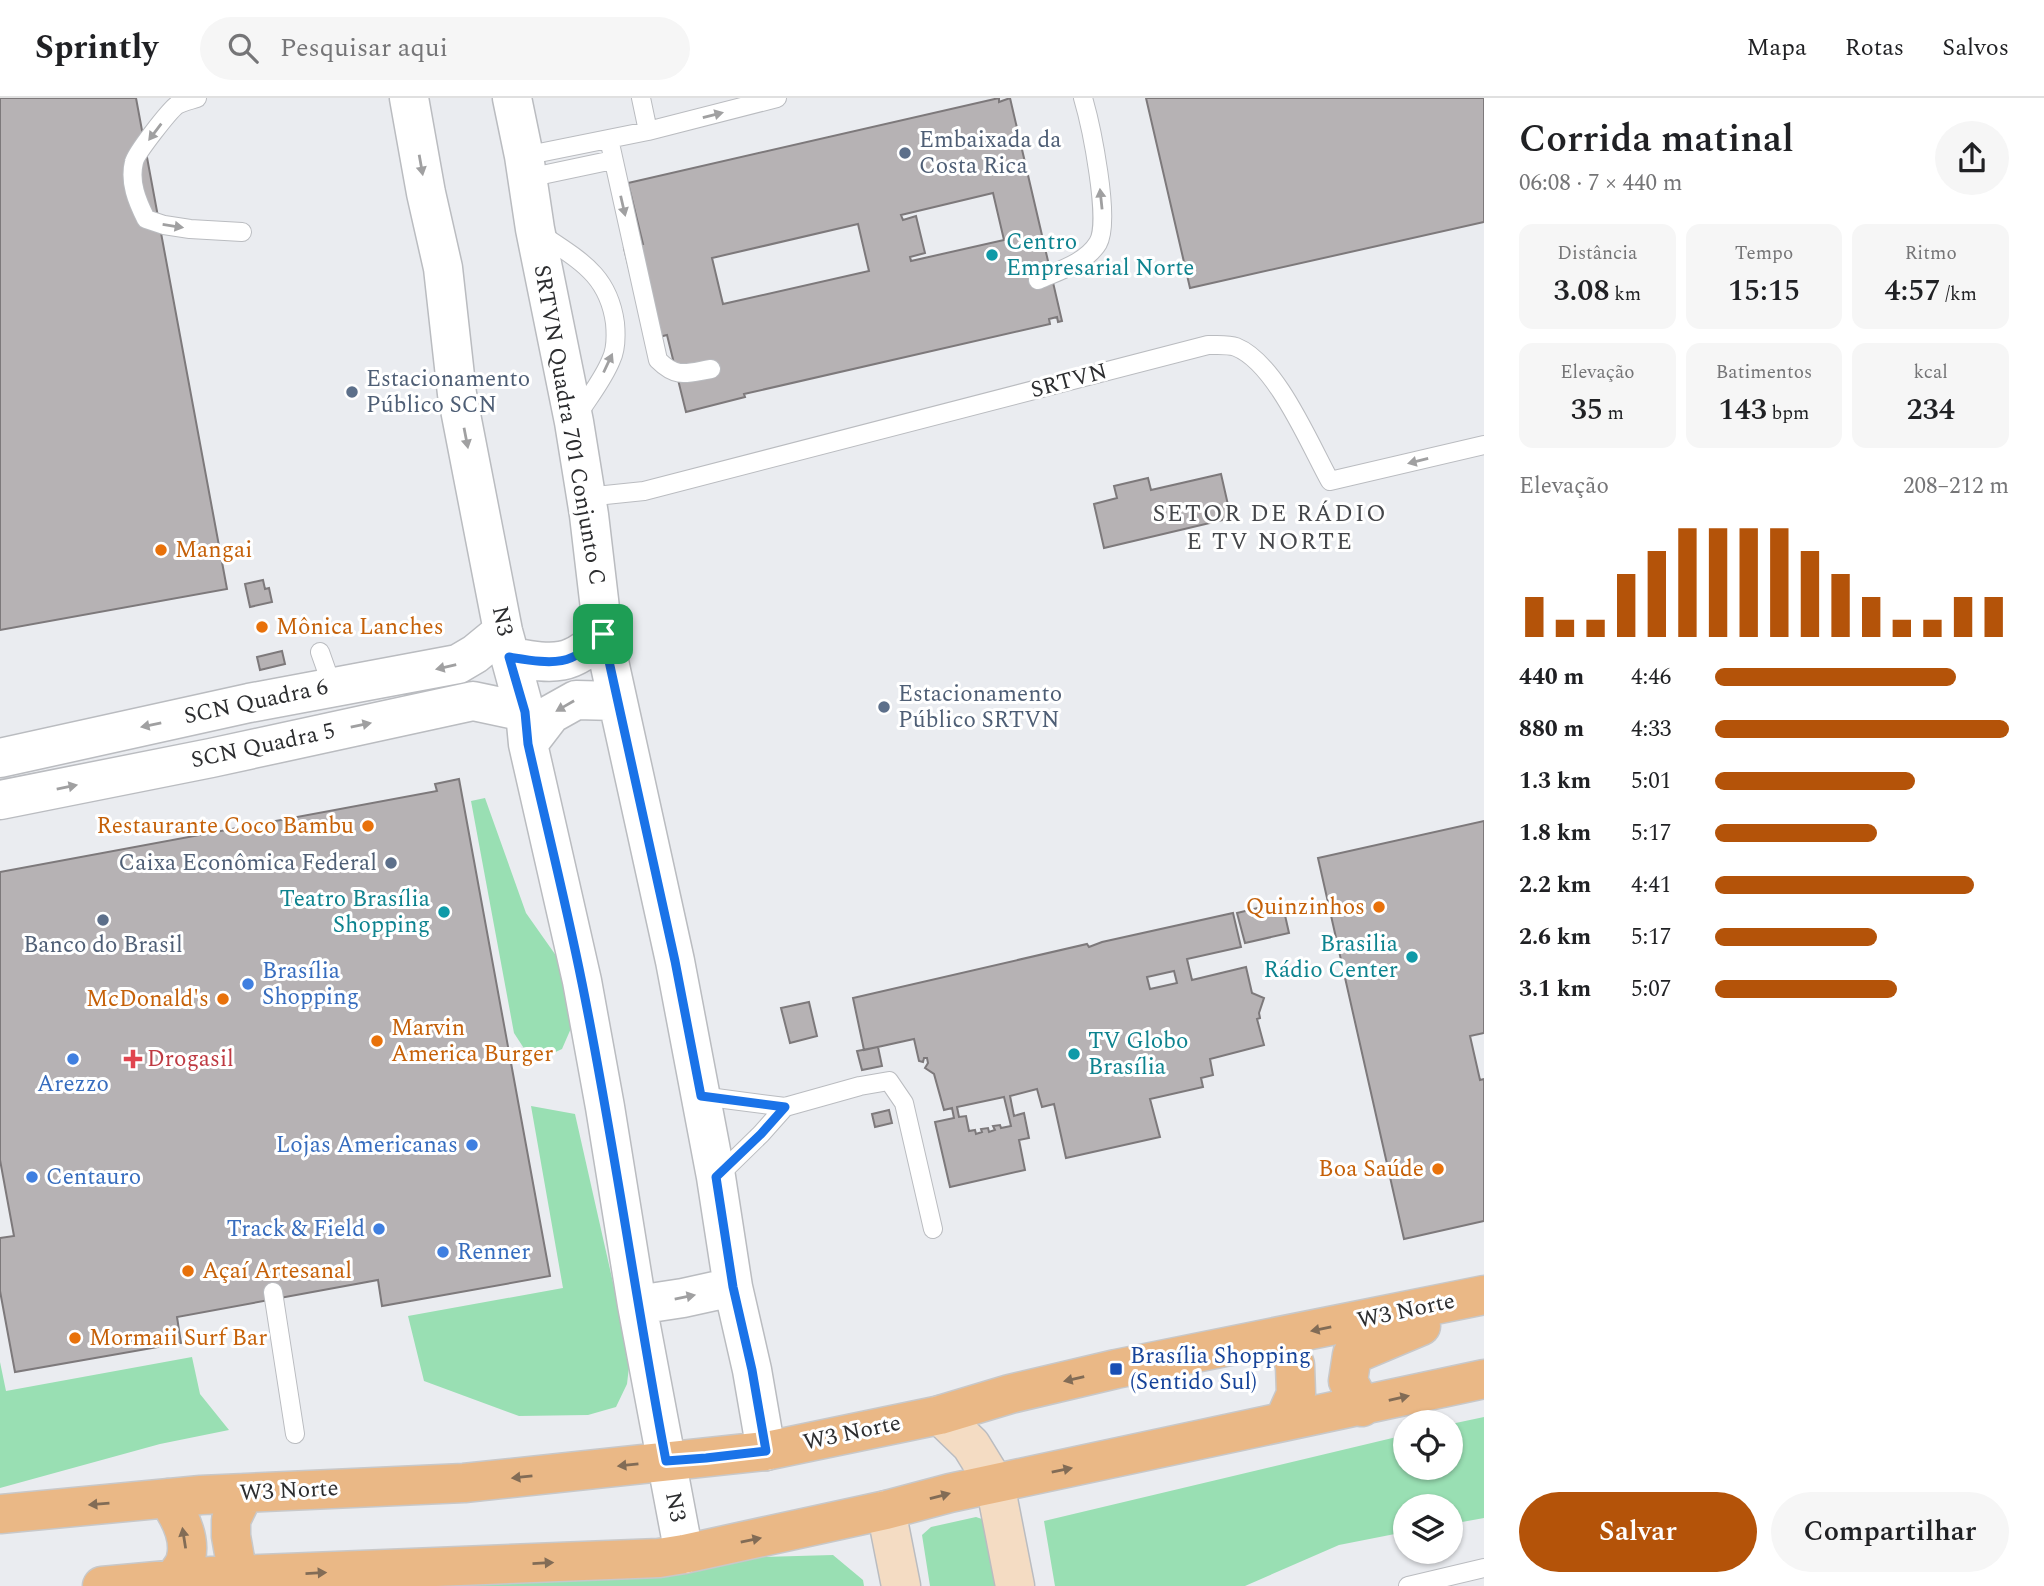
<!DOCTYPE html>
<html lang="pt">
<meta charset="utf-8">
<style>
body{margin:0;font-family:Spectral,serif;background:#f6f6f6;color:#202124;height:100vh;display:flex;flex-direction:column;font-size:26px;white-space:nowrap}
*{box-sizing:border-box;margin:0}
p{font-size:23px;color:#757577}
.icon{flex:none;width:38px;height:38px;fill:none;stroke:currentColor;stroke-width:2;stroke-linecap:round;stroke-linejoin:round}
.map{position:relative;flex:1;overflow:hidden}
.sheet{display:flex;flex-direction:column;background:#fff;width:560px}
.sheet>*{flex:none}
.fabs{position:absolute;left:1393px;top:1312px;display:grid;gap:14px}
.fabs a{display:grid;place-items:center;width:70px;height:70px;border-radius:50%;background:#fff;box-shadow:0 2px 5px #0004;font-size:35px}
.pin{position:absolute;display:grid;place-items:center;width:60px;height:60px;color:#fff;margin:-30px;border-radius:14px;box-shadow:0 4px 10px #0006}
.round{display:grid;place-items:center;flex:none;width:74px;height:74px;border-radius:37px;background:#f6f6f6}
.summary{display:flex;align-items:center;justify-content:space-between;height:119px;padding:0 35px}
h1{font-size:38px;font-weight:600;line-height:52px}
.stats{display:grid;grid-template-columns:repeat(3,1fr);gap:10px;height:119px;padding:7px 35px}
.stats div{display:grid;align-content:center;border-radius:14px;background:#f6f6f6;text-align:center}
.stats b{font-size:30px;font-weight:600}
.stats small{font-size:19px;font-weight:400}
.stats p{font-size:19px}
.chart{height:196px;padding:14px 35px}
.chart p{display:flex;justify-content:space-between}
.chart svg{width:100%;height:126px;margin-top:7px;stroke:#b45309;stroke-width:6}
.button{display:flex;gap:14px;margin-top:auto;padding:14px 35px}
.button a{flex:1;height:80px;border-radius:42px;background:#b45309;color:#fff;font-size:28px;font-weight:600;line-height:80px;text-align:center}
.button a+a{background:#f6f6f6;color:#202124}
ul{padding:0 35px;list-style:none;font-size:23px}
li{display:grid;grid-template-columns:112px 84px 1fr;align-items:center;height:52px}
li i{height:18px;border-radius:9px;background:#b45309}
header{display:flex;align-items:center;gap:42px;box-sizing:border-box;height:98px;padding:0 35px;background:#fff;border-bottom:2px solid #e0e0e0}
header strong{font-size:33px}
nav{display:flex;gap:38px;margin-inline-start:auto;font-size:24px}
.search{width:490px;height:63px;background:#f6f6f6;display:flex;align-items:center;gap:18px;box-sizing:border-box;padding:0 24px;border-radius:38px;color:#757577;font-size:26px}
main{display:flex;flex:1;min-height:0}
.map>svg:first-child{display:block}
</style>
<header>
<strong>Sprintly</strong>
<div class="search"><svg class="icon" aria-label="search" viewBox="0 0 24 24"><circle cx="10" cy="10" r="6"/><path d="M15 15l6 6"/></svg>Pesquisar aqui</div>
<nav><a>Mapa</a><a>Rotas</a><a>Salvos</a></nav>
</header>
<main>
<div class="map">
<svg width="1484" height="1488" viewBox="0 0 1484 1488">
<rect width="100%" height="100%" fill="#eaecf0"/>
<!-- green -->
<path fill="#99dfb3" d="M 485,700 L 526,815 L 557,859 L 572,928 L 562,951 L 547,958 L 535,961 L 525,952 L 514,935 L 471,703 Z
M 531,1008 L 575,1016 L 630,1260 L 627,1286 L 616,1309 L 588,1317 L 519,1318 L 424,1283 L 408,1218 L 563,1190 Z
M 192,1259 L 200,1296 L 229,1332 L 160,1346 L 0,1390 L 0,1264 L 6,1293 Z
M 1484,1319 L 1484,1420 L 1451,1426 L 1451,1409 L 1405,1409 L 1405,1434 L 1339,1447 L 1245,1488 L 1055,1488 L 1044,1423 L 1405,1337 L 1405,1370 L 1451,1370 L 1451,1326 Z
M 976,1419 L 985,1422 L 998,1488 L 930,1488 L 922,1437 L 931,1429 Z
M 833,1457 L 863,1482 L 864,1488 L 330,1488 L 758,1459 Z"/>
<!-- building -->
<path fill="#b6b2b4" stroke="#7d797b" stroke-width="2" fill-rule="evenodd" d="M 0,0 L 136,0 L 227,491 L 0,532 Z
M 999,0 L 999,4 L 1010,0 L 1062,223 L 1058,224 L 1057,219 L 1049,221 L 1050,226 L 744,296 L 745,299 L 686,314 L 667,237 L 647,242 L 624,150 L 643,146 L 628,85 ZM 993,95 L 1004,142 L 911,163 L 910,159 L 925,155 L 916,118 L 903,122 L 901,117 ZM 858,126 L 869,173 L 723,206 L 712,160 Z
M 1146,0 L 1484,0 L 1484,124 L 1190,190 Z
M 1221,376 L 1231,420 L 1104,450 L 1094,406 L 1117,400 L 1114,388 L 1148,380 L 1151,392 Z
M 263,482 L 265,491 L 269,490 L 272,504 L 250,509 L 245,486 Z
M 282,553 L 285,566 L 260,572 L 257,559 Z
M 459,681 L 550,1178 L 382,1208 L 378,1182 L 177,1219 L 181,1245 L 15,1274 L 0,1193 L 0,1140 L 14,1138 L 0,1062 L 0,774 L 437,693 L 435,686 Z
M 1484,723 L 1484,935 L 1470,938 L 1480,982 L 1484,981 L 1484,1123 L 1404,1141 L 1318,760 Z
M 1282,804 L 1289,835 L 1245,845 L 1237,815 Z
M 1233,815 L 1241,849 L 1187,861 L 1192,882 L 1246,869 L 1252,895 L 1264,900 L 1259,915 L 1260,920 L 1257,921 L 1264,947 L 1210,961 L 1213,977 L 1201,980 L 1203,989 L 1150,1001 L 1160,1039 L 1066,1060 L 1054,1006 L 1042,1009 L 1037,991 L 1010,998 L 1014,1018 L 1024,1015 L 1029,1040 L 1019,1042 L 1025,1072 L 950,1089 L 935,1024 L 954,1020 L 952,1010 L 944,1012 L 934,976 L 925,970 L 928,965 L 927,960 L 924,960 L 923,964 L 919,963 L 914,941 L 864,952 L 853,900 L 1087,846 L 1089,849 L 1102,844 ZM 1174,873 L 1177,885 L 1150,891 L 1147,879 ZM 1004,999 L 1011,1028 L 1001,1030 L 1000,1027 L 993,1028 L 995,1032 L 989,1034 L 988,1030 L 981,1031 L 982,1034 L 976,1036 L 975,1032 L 969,1033 L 966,1018 L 959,1019 L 957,1009 Z
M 809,904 L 817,938 L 790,945 L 781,910 Z
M 878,949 L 882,968 L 862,972 L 857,953 Z
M 889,1012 L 892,1025 L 875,1029 L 872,1016 Z"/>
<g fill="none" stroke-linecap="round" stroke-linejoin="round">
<!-- service casing -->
<g stroke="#babcc0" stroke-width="20">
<path id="service" d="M 197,0 C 191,2 182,4 177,7 C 169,13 136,55 134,64 C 129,84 137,103 146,121 L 164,127 L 190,131 L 242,134
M 641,0 L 648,33
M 609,41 L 658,262 C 677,281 687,275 711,271
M 524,58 L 648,33 L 777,0
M 527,78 L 542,77 L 613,62
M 538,134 C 576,161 608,174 615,225 C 616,236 616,252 611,262 C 603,282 588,300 577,318
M 1038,182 C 1058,173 1086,165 1098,145 C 1111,123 1091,27 1083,0
M 586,399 L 644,393 L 1208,247 C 1217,247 1228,246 1236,249 C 1276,265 1309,345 1330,383 L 1484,347
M 320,554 L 332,588
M 701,998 L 785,1009 L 860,988 L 889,983 L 904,1005 L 933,1131
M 717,1079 L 761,1036 L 785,1009
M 273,1194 L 295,1336
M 1408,1488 L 1484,1470"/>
</g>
<!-- tertiary casing -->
<g stroke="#babcc0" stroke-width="41">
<path id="tertiary" d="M 409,0 L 426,95 L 443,170 L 457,296 L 503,533 L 525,614 L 528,646 L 582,883 L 605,1009 L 637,1207 L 684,1456
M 512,0 L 524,58 L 535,131 L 574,324 L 589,417 L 603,536 L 675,863 L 716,1079 L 733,1189 L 752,1272 L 766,1353
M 510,559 C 553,566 571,570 603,536
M 528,646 L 551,616 L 576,602 L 617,603
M 0,660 L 249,605 L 458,566 L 475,556 L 503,533
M 0,702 L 211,660 L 473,603 L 525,614
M 637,1207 L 683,1200 L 733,1189"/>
</g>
<!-- secondary casing -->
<g stroke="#babcc0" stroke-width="41">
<path id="secondary" d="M 940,1317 L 971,1347 L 995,1386 L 1015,1488
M 886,1412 L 901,1488"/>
</g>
<!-- primary casing -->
<g stroke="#c8c8c9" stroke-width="41">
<path id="primary" d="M 1362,1309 L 1348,1283 L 1352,1257 L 1421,1228
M 1284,1323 L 1296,1296 L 1295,1267 L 1285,1238
M 167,1400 C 179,1417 191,1439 186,1460 C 185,1467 178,1475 174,1481
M 0,1416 L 201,1397 L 464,1385 L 766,1353 L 940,1317 L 1010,1296 L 1116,1271 L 1484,1197
M 238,1478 L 231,1438 L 231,1422 L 244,1395
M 102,1488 L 212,1478 L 659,1460 L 684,1456 L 886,1412 L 950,1395 L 1484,1281"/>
</g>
<!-- service -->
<use href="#service" stroke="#fff" stroke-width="18"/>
<!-- tertiary -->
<use href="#tertiary" stroke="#fff" stroke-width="38"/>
<!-- secondary -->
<use href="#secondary" stroke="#f4dcc3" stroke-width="38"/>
<!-- primary -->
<use href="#primary" stroke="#eab886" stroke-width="38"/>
</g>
<!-- one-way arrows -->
<defs><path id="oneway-solid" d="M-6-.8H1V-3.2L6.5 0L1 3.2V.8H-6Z" transform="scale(1.75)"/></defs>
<g fill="#a0a0a1">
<use href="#oneway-solid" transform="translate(713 17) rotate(-14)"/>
<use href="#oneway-solid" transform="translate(155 34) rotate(127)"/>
<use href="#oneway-solid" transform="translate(421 67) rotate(80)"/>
<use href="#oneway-solid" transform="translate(1101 101) rotate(-96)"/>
<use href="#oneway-solid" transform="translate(623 108) rotate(77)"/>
<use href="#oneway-solid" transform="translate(173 128) rotate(9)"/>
<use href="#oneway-solid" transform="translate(608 265) rotate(-65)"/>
<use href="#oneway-solid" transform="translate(466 340) rotate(79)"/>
<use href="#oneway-solid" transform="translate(1418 363) rotate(166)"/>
<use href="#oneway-solid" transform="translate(446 569) rotate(167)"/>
<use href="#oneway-solid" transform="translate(565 608) rotate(150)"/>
<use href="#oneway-solid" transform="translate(151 627) rotate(168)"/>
<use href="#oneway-solid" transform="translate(361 627) rotate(-12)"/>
<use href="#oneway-solid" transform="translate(67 689) rotate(-11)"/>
<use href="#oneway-solid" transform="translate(685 1199) rotate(-11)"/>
</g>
<g fill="#826c56">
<use href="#oneway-solid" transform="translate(1321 1231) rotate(168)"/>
<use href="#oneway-solid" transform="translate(1074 1281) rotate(167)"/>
<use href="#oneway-solid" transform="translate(1399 1300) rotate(-13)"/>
<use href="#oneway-solid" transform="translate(628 1367) rotate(174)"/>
<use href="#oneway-solid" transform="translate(1062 1372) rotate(-12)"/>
<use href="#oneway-solid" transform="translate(522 1379) rotate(174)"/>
<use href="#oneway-solid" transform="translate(940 1398) rotate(-15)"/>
<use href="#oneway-solid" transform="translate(99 1406) rotate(175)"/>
<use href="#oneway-solid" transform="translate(184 1440) rotate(-99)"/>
<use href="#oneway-solid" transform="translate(751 1442) rotate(-12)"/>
<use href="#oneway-solid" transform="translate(543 1465) rotate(-3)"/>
<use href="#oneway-solid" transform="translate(316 1475) rotate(-3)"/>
</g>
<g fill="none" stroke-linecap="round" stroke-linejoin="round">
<!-- route casing -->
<g stroke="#fff" stroke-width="14">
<path id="route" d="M 603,536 L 675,863 L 701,998 L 785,1009 L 761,1036 L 716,1079 L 733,1189 L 752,1272 L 766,1353 L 706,1360 L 666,1363 C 636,1204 614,1043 582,885 C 566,805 546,726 528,646 L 525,614 L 509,559 C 553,566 571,570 603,536 Z"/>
</g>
<!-- route -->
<use href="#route" stroke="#1a73e8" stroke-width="9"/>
</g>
<!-- markers -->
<g fill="#5c6f8a" stroke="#fff" stroke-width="2.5">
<circle cx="905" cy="55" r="7"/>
<circle cx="352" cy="294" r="7"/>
<circle cx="884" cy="609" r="7"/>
<circle cx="391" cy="765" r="7"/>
<circle cx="103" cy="822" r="7"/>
</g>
<g fill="#0f9aa8" stroke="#fff" stroke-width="2.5">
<circle cx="992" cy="157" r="7"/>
<circle cx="444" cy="814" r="7"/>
<circle cx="1412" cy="859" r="7"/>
<circle cx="1074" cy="956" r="7"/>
</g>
<g fill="#e8710a" stroke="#fff" stroke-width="2.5">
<circle cx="161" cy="452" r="7"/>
<circle cx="262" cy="529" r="7"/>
<circle cx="368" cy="728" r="7"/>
<circle cx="1379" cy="809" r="7"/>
<circle cx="223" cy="901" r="7"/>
<circle cx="377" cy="943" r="7"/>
<circle cx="1438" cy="1071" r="7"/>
<circle cx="188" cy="1173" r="7"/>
<circle cx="75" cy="1240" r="7"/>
</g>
<g fill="#3f7fe0" stroke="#fff" stroke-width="2.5">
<circle cx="248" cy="886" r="7"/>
<circle cx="73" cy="961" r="7"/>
<circle cx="472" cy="1047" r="7"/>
<circle cx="32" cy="1079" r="7"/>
<circle cx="379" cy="1131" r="7"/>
<circle cx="443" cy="1154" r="7"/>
</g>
<path fill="#e0444e" stroke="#fff" stroke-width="2.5" d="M129.5 950.5h7v7h7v7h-7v7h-7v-7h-7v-7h7z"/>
<rect fill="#1a4fb4" stroke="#fff" stroke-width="2.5" x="1109" y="1264" width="14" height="14" rx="3.5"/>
<g text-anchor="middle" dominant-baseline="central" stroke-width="6" stroke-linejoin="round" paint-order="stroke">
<!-- service labels -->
<g font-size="23" fill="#4e5e75" stroke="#fff" text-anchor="start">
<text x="919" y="42">Embaixada da<tspan x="919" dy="26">Costa Rica</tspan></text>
<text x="366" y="281">Estacionamento<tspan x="366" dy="26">Público SCN</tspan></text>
<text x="898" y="596">Estacionamento<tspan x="898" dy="26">Público SRTVN</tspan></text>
<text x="377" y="765" text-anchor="end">Caixa Econômica Federal</text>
<text x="103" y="847" text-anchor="middle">Banco do Brasil</text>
</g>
<!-- culture labels -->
<g font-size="23" fill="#0d838f" stroke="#fff" text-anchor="start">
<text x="1006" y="144">Centro<tspan x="1006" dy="26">Empresarial Norte</tspan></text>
<text x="430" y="801" text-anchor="end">Teatro Brasília<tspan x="430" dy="26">Shopping</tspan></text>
<text x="1398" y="846" text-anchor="end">Brasilia<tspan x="1398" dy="26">Rádio Center</tspan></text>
<text x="1088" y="943">TV Globo<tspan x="1088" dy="26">Brasília</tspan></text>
</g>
<!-- street labels -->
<g font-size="23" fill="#2c2d2f" stroke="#fff">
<text transform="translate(1069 283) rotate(-15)">SRTVN</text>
<text transform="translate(569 327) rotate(80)">SRTVN Quadra 701 Conjunto C</text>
<text transform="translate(502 523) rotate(78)">N3</text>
<text transform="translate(256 604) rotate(-12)">SCN Quadra 6</text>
<text transform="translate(263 648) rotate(-12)">SCN Quadra 5</text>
<text transform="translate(1406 1213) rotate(-12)">W3 Norte</text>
<text transform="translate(852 1335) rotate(-12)">W3 Norte</text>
<text transform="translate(289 1393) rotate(-3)">W3 Norte</text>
<text transform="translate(675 1409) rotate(79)">N3</text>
</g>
<!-- food labels -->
<g font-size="23" fill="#c56008" stroke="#fff" text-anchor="start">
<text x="175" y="452">Mangai</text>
<text x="276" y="529">Mônica Lanches</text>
<text x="354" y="728" text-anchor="end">Restaurante Coco Bambu</text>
<text x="1365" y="809" text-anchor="end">Quinzinhos</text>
<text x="209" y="901" text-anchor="end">McDonald's</text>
<text x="391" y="930">Marvin<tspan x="391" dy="26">America Burger</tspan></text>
<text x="1424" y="1071" text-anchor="end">Boa Saúde</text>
<text x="202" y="1173">Açaí Artesanal</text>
<text x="89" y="1240">Mormaii Surf Bar</text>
</g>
<!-- shop labels -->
<g font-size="23" fill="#366cbe" stroke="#fff" text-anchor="start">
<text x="262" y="873">Brasília<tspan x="262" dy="26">Shopping</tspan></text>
<text x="73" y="986" text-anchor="middle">Arezzo</text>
<text x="458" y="1047" text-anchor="end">Lojas Americanas</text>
<text x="46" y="1079">Centauro</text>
<text x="365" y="1131" text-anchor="end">Track &amp; Field</text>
<text x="457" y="1154">Renner</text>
</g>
<!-- health labels -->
<g font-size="23" fill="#be3a42" stroke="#fff" text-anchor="start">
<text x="147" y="961">Drogasil</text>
</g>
<!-- transit labels -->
<g font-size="23" fill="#164399" stroke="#fff" text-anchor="start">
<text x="1130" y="1258">Brasília Shopping<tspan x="1130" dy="26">(Sentido Sul)</tspan></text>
</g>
<!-- neighbourhood labels -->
<g font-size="24" letter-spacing="2" fill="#44464a" stroke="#fff">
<text x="1270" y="416">SETOR DE RÁDIO<tspan x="1270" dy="28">E TV NORTE</tspan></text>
</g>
</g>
</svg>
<div class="fabs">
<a><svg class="icon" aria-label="locate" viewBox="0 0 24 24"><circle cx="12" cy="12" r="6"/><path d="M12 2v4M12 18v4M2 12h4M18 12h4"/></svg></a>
<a><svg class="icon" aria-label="layers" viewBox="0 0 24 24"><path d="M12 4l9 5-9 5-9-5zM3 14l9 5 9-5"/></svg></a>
</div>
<div class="pin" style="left:603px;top:536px;background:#1e9e55"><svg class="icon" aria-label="arrive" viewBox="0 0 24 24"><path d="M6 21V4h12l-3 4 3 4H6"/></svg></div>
</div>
<section class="sheet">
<div class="summary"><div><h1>Corrida matinal</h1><p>06:08 · 7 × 440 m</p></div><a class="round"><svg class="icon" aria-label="share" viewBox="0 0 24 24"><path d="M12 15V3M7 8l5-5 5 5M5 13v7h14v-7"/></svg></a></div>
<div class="stats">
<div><p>Distância</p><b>3.08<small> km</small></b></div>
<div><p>Tempo</p><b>15:15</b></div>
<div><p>Ritmo</p><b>4:57<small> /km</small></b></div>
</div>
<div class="stats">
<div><p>Elevação</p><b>35<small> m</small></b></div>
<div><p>Batimentos</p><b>143<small> bpm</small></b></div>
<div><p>kcal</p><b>234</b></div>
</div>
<div class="chart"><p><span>Elevação</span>208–212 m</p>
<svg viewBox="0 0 160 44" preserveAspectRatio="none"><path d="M5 44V30M15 44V38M25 44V38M35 44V22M45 44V14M55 44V6M65 44V6M75 44V6M85 44V6M95 44V14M105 44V22M115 44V30M125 44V38M135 44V38M145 44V30M155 44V30"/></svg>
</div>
<ul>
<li><b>440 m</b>4:46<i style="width:82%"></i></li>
<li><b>880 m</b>4:33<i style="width:100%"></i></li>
<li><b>1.3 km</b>5:01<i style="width:68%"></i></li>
<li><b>1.8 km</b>5:17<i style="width:55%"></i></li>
<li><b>2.2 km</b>4:41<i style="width:88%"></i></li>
<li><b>2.6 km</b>5:17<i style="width:55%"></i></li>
<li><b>3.1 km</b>5:07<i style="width:62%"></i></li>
</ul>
<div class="button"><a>Salvar</a><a>Compartilhar</a></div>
</section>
</main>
